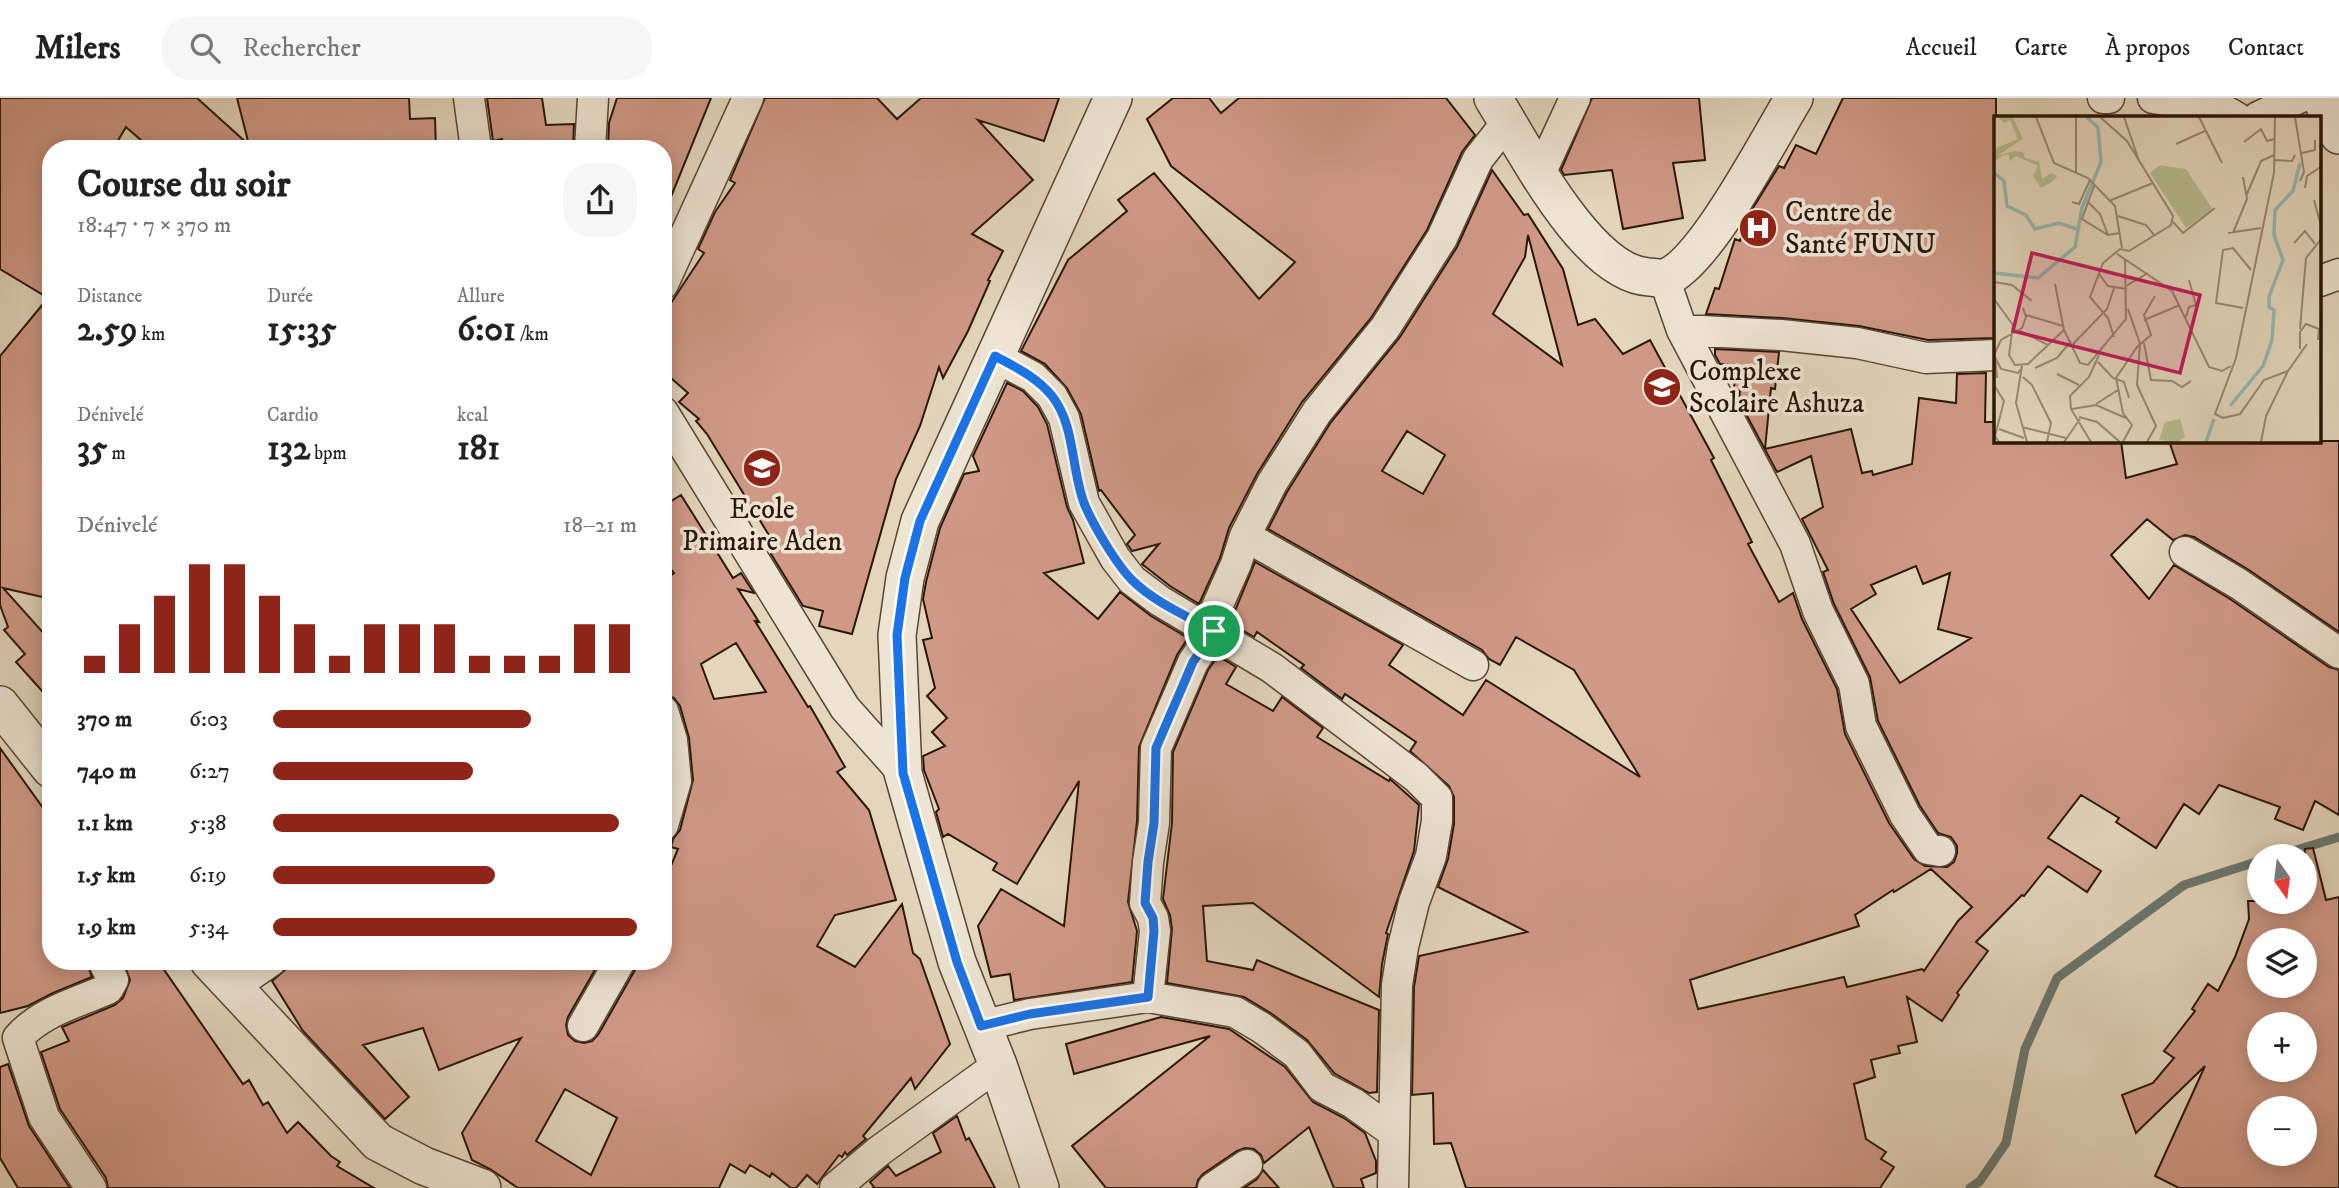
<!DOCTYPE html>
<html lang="fr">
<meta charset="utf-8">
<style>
body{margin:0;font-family:"IM FELL DW Pica",serif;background:#f6f6f6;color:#222;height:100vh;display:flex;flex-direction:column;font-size:26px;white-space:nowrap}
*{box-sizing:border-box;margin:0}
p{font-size:23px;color:#767676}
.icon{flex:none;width:38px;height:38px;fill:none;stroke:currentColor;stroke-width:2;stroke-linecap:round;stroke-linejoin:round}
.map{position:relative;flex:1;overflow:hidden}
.drawer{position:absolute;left:42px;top:42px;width:630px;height:830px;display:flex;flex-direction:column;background:#fff;border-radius:28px;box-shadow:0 4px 18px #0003}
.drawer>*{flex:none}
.needle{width:46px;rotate:166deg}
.buttons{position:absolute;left:2247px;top:746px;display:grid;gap:14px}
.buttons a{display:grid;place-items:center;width:70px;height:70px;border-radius:50%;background:#fff;box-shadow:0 4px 18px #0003;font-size:35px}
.pin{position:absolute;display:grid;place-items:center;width:60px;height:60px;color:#fff;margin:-30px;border:4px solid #fff;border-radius:50%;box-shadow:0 2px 7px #0007}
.round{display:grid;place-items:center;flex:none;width:74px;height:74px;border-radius:28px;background:#f6f6f6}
.summary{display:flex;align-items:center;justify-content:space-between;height:119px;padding:0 35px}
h1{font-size:38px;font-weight:700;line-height:52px}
.stats{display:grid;grid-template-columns:repeat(3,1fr);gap:10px;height:119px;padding:7px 35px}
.stats div{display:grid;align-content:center}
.stats b{font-size:35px;font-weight:700}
.stats small{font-size:19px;font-weight:400}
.stats p{font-size:19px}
.chart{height:196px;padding:14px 35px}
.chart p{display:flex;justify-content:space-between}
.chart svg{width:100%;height:126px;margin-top:7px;stroke:#8f2418;stroke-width:6}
ul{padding:0 35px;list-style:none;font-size:23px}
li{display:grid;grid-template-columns:112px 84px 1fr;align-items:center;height:52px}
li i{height:18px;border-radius:9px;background:#8f2418}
header{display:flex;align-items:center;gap:42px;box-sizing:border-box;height:98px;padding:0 35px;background:#fff;border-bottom:2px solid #e0e0e0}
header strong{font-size:33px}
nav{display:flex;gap:38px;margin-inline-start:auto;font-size:24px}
.search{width:490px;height:63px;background:#f6f6f6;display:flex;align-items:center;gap:18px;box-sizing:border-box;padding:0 24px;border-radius:28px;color:#767676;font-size:26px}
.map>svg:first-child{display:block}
</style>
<header>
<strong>Milers</strong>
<div class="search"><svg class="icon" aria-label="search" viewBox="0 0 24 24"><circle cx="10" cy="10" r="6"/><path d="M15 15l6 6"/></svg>Rechercher</div>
<nav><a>Accueil</a><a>Carte</a><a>À propos</a><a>Contact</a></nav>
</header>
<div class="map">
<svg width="2339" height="1090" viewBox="0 0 2339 1090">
<rect width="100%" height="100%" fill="#e3d6bc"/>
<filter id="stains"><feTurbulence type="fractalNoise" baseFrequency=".00286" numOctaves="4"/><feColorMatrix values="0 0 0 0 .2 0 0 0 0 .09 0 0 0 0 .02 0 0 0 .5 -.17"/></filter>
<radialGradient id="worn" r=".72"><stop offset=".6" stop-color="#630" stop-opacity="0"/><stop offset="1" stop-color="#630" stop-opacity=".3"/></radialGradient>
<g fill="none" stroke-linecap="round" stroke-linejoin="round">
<!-- stream -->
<path stroke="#6a776f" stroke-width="9" d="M 2277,758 L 2339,739
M 1970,1090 L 1980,1083 L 2006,1045 L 2025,951 L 2057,880 L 2184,787 L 2259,763"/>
</g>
<!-- building -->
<path fill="#d09986" stroke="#291606" stroke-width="2" fill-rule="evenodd" d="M 0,0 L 197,0 L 249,47 L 237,0 L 409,0 L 410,21 L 435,20 L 436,51 L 151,51 L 126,29 L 113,51 L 51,51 L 51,501 L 3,490 L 46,538 L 51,534 L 51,603 L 16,564 L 25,556 L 4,532 L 8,529 L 0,507 L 0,258 L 48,200 L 0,171 Z
M 487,0 L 542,0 L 546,27 L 574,26 L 573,51 L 504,51 L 502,41 L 493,43 Z
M 617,0 L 711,0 L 664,116 L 663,51 L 608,51 L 609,25 Z
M 765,0 L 877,0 L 897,21 L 921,0 L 1059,0 L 1044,43 L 978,22 L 1033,82 L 972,136 L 1003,153 L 988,182 L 990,183 L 968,233 L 943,280 L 939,269 L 920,328 L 896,381 L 852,536 L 819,528 L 823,513 L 803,508 L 771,456 L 778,452 L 707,336 L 696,323 L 699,321 L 679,304 L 688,295 L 663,273 L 663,217 L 704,155 L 698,151 L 715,114 L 735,85 L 730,82 Z
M 1173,0 L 1209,0 L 1221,15 L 1239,0 L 1446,0 L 1475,37 L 1462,54 L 1427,132 L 1371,220 L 1302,304 L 1257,376 L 1229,430 L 1220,460 L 1199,506 L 1170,488 L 1142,466 L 1159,446 L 1132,453 L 1130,450 L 1127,446 L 1135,437 L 1101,392 L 1099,393 L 1081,316 L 1067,290 L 1045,266 L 1021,253 L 1068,162 L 1127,113 L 1118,102 L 1154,75 L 1259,201 L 1295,164 L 1171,68 L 1147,21 Z
M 1592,0 L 1699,0 L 1705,62 L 1673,65 L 1683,120 L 1623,131 L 1612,72 L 1564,77 L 1561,72 Z
M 1843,0 L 1996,0 L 1996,240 L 1928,242 L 1859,228 L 1782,220 L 1706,216 L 1715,190 L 1719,191 L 1735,141 L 1740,143 L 1748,118 L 1779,68 L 1784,70 L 1796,47 L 1816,56 Z
M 1492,72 L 1524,117 L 1528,116 L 1563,171 L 1578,227 L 1595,221 L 1623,256 L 1650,242 L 1714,360 L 1711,362 L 1752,444 L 1748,446 L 1779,504 L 1793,495 L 1802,521 L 1837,591 L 1845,636 L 1889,725 L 1914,761 L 1925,768 L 1947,769 L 1954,764 L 1957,755 L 1957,748 L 1951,739 L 1938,735 L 1920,708 L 1878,623 L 1870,579 L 1834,506 L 1823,474 L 1828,472 L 1802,421 L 1823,409 L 1811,358 L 1777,374 L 1739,303 L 1740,292 L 1734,291 L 1736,267 L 1720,266 L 1715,257 L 1715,251 L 1779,254 L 1775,291 L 1771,290 L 1765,351 L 1851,331 L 1862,375 L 1872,373 L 1873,377 L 1912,366 L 1919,300 L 1956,305 L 1957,276 L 1986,275 L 1985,324 L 1995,324 L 1995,343 L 2121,343 L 2126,380 L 2177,366 L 2169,343 L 2339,343 L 2339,534 L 2249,472 L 2194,439 L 2185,437 L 2173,442 L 2147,421 L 2111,457 L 2149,501 L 2174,467 L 2230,501 L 2329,569 L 2339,572 L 2339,717 L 2315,703 L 2303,732 L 2275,721 L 2280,709 L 2219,687 L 2199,716 L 2184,706 L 2156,750 L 2116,724 L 2119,720 L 2081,697 L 2048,740 L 2101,773 L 2087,794 L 2048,768 L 2024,798 L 2022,797 L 1976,844 L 1988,853 L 1957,895 L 1959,897 L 1942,923 L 1907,899 L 1917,944 L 1898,948 L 1900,955 L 1871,962 L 1875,979 L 1854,986 L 1866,1041 L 1886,1054 L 1881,1061 L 1894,1069 L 1880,1090 L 1466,1090 L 1451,1045 L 1434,1046 L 1433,995 L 1412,997 L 1414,889 L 1419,858 L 1527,834 L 1438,789 L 1448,761 L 1454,726 L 1454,699 L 1449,688 L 1410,653 L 1416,644 L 1345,596 L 1342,601 L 1301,570 L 1304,567 L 1257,534 L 1254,539 L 1230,525 L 1255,464 L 1403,547 L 1389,567 L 1463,617 L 1486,582 L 1640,679 L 1574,572 L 1516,539 L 1500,567 L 1489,561 L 1482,552 L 1268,431 L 1287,394 L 1331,324 L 1400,239 L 1457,149 ZM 1528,137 L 1562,267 L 1493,216 L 1525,159 ZM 1407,333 L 1445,357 L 1423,396 L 1382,373 ZM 1916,468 L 1923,486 L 1950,475 L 1938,531 L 1971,540 L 1900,585 L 1851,511 L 1876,496 L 1871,487 ZM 1931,771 L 1972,809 L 1958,823 L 1924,873 L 1922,871 L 1847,889 L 1844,879 L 1698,911 L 1690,882 L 1859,828 L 1855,817 L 1893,792 L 1894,794 Z
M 1007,285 L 1023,293 L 1038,309 L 1047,326 L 1067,409 L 1073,422 L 1084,465 L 1044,475 L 1098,521 L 1120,494 L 1151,518 L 1188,540 L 1177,557 L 1139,649 L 1137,723 L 1128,804 L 1137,833 L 1132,884 L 1014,902 L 1010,876 L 991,879 L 978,828 L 1001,791 L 1064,828 L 1079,683 L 1017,786 L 993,772 L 997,765 L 948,736 L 943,739 L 936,714 L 939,711 L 924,672 L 923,658 L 945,648 L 932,634 L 947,620 L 927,598 L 935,590 L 923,542 L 932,540 L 923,501 L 926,484 L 940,430 L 964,376 L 979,373 L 973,358 Z
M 681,397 L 733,480 L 741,475 L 754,495 L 738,491 L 759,524 L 755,523 L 808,609 L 810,608 L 845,669 L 837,674 L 869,712 L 896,802 L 835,817 L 817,848 L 855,869 L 902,806 L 913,855 L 920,861 L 950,946 L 915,991 L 911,980 L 863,1038 L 866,1041 L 847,1057 L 845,1054 L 842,1059 L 839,1057 L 817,1086 L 807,1077 L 796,1090 L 791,1090 L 772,1075 L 770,1079 L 750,1067 L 745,1075 L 730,1066 L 719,1090 L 518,1090 L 490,1071 L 472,1062 L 462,1035 L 521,940 L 439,972 L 423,930 L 363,947 L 409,999 L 385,1021 L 303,933 L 272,883 L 286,871 L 288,863 L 600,863 L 568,919 L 566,927 L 568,937 L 575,943 L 584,945 L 592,943 L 598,937 L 635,872 L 637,863 L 663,863 L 663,787 L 678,751 L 671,749 L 673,741 L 680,732 L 693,682 L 689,640 L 680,608 L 674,600 L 663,596 L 663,483 L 674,475 L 663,462 L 663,408 ZM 736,545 L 766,594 L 714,601 L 701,566 ZM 565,991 L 617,1020 L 591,1077 L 536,1043 Z
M 1218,558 L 1236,569 L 1226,586 L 1273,613 L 1282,599 L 1323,630 L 1317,639 L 1389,683 L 1390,681 L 1419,707 L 1414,753 L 1386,835 L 1388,836 L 1382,866 L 1379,899 L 1253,805 L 1203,808 L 1207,863 L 1253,872 L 1257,862 L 1379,912 L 1377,994 L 1369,995 L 1334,975 L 1307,942 L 1272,916 L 1244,899 L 1167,885 L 1172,831 L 1170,817 L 1163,801 L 1172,725 L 1173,654 L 1208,572 Z
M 0,650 L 51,721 L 51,863 L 86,863 L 92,879 L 53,895 L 28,908 L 0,915 Z
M 2313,750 L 2326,802 L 2339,799 L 2339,1090 L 2179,1090 L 2155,1078 L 2205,968 L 2136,1035 L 2122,997 L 2153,985 L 2174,960 L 2164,953 L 2195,913 L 2192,911 L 2208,886 L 2218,893 L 2235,859 L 2249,821 L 2248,803 L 2255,803 L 2256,801 L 2259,803 L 2305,803 L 2305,751 ZM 2259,842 L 2305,842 L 2305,887 L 2259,887 ZM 2259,926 L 2305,926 L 2305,971 L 2259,971 ZM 2259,1010 L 2305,1010 L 2305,1055 L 2259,1055 Z
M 123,863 L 158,863 L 243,986 L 249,982 L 263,1007 L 268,1004 L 287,1035 L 298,1024 L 331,1058 L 340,1064 L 337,1068 L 374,1090 L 108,1090 L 106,1080 L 60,1011 L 41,954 L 69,943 L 62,929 L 115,907 L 123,900 L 130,882 Z
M 1161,919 L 1229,931 L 1285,969 L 1313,1004 L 1344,1020 L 1365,1035 L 1376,1063 L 1376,1075 L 1361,1081 L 1364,1090 L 1334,1090 L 1309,1029 L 1264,1065 L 1261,1057 L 1254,1051 L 1245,1050 L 1237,1053 L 1203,1076 L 1198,1082 L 1196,1090 L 1106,1090 L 1072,1048 L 1210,938 L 1074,976 L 1066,946 Z
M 8,966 L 29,1028 L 70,1090 L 18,1090 L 0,1060 L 0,969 Z
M 957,1018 L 966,1042 L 969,1040 L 995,1090 L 872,1090 L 874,1089 L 870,1084 L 888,1068 L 896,1078 L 941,1054 L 933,1035 Z
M 1263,1072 L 1279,1090 L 1244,1090 L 1257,1081 Z"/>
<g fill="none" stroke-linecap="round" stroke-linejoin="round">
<!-- minor casing -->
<g stroke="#584634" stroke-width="33">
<path id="minor" d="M 469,0 L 476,51
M 2103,0 L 2109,0
M 2153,0 L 2222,11 L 2236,19
M 2258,19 L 2299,0
M 590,51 L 593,0
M 1540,76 L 1575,0
M 1664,180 L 1682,232 L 1795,446 L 1818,513 L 1854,586 L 1861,628 L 1905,717 L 1928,751 L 1940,753
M 2320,183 L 2339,176
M 663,186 L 748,0
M 1682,232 L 1781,237 L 1857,245 L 1926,260 L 1996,257
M 995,259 L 1033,279 L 1052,298 L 1064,320 L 1084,405 L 1115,460 L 1132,482 L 1160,503 L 1272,570 L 1416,679 L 1437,700 L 1437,723 L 1431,758 L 1414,804 L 1403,849 L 1397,887 L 1393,1090
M 663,314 L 845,610 L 903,675
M 1245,438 L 1473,567
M 2185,454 L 2239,486 L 2339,555
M 663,613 L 672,642 L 676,683 L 663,727
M 232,890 L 271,863
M 1148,899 L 1155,833 L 1153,820 L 1145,805 L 1148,764 L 1154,725 L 1156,650 L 1193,564 L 1214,533 L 1212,520 L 1236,466 L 1245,438 L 1272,385 L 1317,314 L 1385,230 L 1442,140 L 1478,61 L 1508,23
M 583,928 L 620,863
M 981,928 L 1030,916 L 1148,899 L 1235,914 L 1262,930 L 1297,956 L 1322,989 L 1353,1005 L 1393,1034
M 91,1090 L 44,1019 L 18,940 C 40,914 78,904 108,891 L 113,882 L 103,863
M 835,1090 L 879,1053 L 998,967
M 1213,1090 L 1247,1067"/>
</g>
<!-- tertiary casing -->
<g stroke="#584634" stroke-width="40">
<path id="tertiary" d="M 1493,0 C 1524,49 1587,176 1649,179 C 1653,179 1661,181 1665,180 C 1705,166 1770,39 1794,0
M 2321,0 L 2339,37
M 0,607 L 51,671
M 209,863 L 378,1044 L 424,1068 L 482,1090
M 1040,1090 L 998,967 L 957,864 L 903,675 L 897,537 L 905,480 L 920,423 L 1113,0"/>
</g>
<!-- minor -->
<use href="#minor" stroke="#ede4d3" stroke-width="30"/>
<!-- tertiary -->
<use href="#tertiary" stroke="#ede4d3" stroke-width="37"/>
</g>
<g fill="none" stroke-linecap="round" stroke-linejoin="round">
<!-- route casing -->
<g stroke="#fff" stroke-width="14">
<path id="route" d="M 995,258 C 1015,269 1037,279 1052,298 C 1075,327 1071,370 1084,405 C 1092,425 1116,466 1132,482 C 1154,504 1187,518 1214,533 L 1193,564 L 1156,650 L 1154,725 L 1148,764 L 1145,805 L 1153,820 L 1154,833 L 1148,899 L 1030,916 L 981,928 L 957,864 L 903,675 L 897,537 L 905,480 L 920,423 Z"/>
</g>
<!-- route -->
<use href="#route" stroke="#1a73e8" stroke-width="9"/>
</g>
<!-- icons -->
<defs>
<g id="hospital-disc" transform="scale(2.0125)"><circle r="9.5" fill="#8f2418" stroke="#ede4d3"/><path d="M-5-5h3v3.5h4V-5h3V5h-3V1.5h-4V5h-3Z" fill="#fff"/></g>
<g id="school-disc" transform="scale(2.0125)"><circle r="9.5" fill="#8f2418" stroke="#ede4d3"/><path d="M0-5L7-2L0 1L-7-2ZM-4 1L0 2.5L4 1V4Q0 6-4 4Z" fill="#fff"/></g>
</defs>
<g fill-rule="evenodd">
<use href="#hospital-disc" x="1758" y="130"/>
<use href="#school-disc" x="1662" y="289"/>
<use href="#school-disc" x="762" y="370"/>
</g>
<g text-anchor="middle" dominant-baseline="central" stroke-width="7" stroke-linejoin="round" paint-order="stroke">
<!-- poi labels -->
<g font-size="28" fill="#291606" stroke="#ede4d3" text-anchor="start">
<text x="1785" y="114">Centre de<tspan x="1785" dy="32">Santé FUNU</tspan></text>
<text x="1689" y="273">Complexe<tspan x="1689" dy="32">Scolaire Ashuza</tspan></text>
<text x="762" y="411" text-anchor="middle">Ecole<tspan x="762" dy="32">Primaire Aden</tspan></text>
</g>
</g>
<!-- overview -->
<g transform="translate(1994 18)">
<rect width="327" height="327" fill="#e3d6bc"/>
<path d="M 4,1 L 19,1 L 29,23 L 3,40 L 21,35 L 29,36 L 31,42 L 45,46 L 48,63 L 57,57 L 63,60 L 58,66 L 47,72 L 39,60 L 44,50 L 22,40 L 16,45 L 15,38 L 8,40 L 0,46 L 0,33 L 24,23 L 16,4 L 10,7 ZM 166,49 L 192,53 L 219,94 L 192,112 L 156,57 ZM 186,303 L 191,321 L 184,326 L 165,324 L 171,306 Z" fill="#b5bd8f"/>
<path fill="none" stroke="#96b8b5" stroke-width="3.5" d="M 0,57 L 10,65 L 13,90 L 32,99 L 41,113 L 65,107 L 83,113M 0,157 L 44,162 L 81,131 L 88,92 L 107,46 L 104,12 L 93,1M 236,290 L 269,250 L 278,224 L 280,194 L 275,191 L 275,181 L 289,144 L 280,119 L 281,94 L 299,75 L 306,47M 212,326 L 220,303"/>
<path fill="none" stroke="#998973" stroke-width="2" d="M 42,1 L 60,47 L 94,62 L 121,90 L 128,132M 82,1 L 82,57M 106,1 L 133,25 L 179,100 L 177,109 L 135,135M 130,1 L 144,42M 205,1 L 228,47M 281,1 L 280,57 L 242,242 L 221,298 L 229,302 L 246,298 L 270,264 L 294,255M 301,1 L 310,56 L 306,65M 250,26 L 267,13 L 273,25 L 280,23M 182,28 L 211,15M 308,37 L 321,34 L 321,24M 281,44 L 298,45 L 301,39M 100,70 L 88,103 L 114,119 L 126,117M 311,72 L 313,60 L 328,50M 253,78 L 267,45 L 280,39M 320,84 L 328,114M 93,85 L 106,98 L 114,119M 115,85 L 159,67M 78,86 L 85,88 L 96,64M 124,100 L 152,109 L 160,119M 179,106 L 189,117 L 221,92M 234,117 L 267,112M 239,117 L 253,83 L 249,61M 300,127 L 311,115 L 321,128M 123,138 L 178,175 L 215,251 L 228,255 L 237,250M 105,158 L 114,170 L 133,173M 0,166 L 18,169 L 38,185M 61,168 L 70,214M 132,170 L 154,157M 0,183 L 19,209 L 15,239 L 21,249 L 34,248 L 70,214 L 86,247 L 94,249 L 132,203 L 131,144M 249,192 L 222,187 L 229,134 L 239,132 L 257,154M 134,193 L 146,228 L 143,269 L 162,310 L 153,326M 32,199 L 69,210M 192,201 L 195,191 L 202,189 L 195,164M 150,204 L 186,189M 306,213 L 312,142 L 328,122M 26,215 L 54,229M 120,221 L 114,202 L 96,181 L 109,147 L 126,133 L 135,135M 150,227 L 157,264 L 178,265 L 188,271 L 197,265M 79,228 L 113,193 L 120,172M 306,233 L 306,216 L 312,208 L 325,213 L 324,224M 0,239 L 7,224 L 28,212 L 32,201 L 29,192M 1,240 L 3,262M 1,241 L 7,253 L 24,257 L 28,252M 104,246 L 119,262 L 130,266 L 135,282M 28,250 L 22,287 L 33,326M 41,252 L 63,242 L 77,225M 294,255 L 313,228M 63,258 L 85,269M 29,261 L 38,269 L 57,307 L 53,326M 0,269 L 10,285 L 1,320 L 5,326M 102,288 L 124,274M 78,293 L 102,289 L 132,302M 85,301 L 103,306 L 126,326M 28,311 L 72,322M 5,313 L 30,322M 70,326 L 86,303M 97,326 L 77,293 L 76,280 L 95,261 L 105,239M 129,326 L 138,309 L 129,297 L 122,262 L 143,231 L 157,219 L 150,199 L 161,180M 267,326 L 272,300 L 294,255"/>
<path fill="#c2185b" fill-opacity="0.15" stroke="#c2185b" stroke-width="3.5" d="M 38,137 L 206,179 L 186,257 L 19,215 Z"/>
<rect width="327" height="327" fill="none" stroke="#291606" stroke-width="3.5"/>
</g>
<rect width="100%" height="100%" filter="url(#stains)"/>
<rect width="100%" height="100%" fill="url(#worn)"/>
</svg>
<div class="buttons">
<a><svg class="needle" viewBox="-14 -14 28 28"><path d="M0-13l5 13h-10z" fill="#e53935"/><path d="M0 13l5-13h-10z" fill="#767676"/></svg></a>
<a><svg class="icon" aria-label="layers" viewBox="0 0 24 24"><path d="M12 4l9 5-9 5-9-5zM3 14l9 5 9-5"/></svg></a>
<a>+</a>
<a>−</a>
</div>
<div class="pin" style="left:1214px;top:533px;background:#1e9e55"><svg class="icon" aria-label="arrive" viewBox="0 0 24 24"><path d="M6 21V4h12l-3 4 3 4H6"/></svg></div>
<section class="drawer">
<div class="summary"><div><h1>Course du soir</h1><p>18:47 · 7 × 370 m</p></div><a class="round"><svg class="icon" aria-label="share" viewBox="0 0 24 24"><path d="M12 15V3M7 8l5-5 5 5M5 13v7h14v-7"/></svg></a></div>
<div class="stats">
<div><p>Distance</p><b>2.59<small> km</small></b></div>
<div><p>Durée</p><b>15:35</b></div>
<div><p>Allure</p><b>6:01<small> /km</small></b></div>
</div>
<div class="stats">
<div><p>Dénivelé</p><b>35<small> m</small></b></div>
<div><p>Cardio</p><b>132<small> bpm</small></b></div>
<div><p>kcal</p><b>181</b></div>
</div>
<div class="chart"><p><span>Dénivelé</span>18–21 m</p>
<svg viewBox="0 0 160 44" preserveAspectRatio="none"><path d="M5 44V38M15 44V27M25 44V17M35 44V6M45 44V6M55 44V17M65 44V27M75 44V38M85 44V27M95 44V27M105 44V27M115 44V38M125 44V38M135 44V38M145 44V27M155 44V27"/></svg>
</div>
<ul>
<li><b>370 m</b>6:03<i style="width:71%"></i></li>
<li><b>740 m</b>6:27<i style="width:55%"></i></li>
<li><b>1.1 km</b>5:38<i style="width:95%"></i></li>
<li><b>1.5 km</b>6:19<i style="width:61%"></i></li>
<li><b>1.9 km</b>5:34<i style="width:100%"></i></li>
</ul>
</section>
</div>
